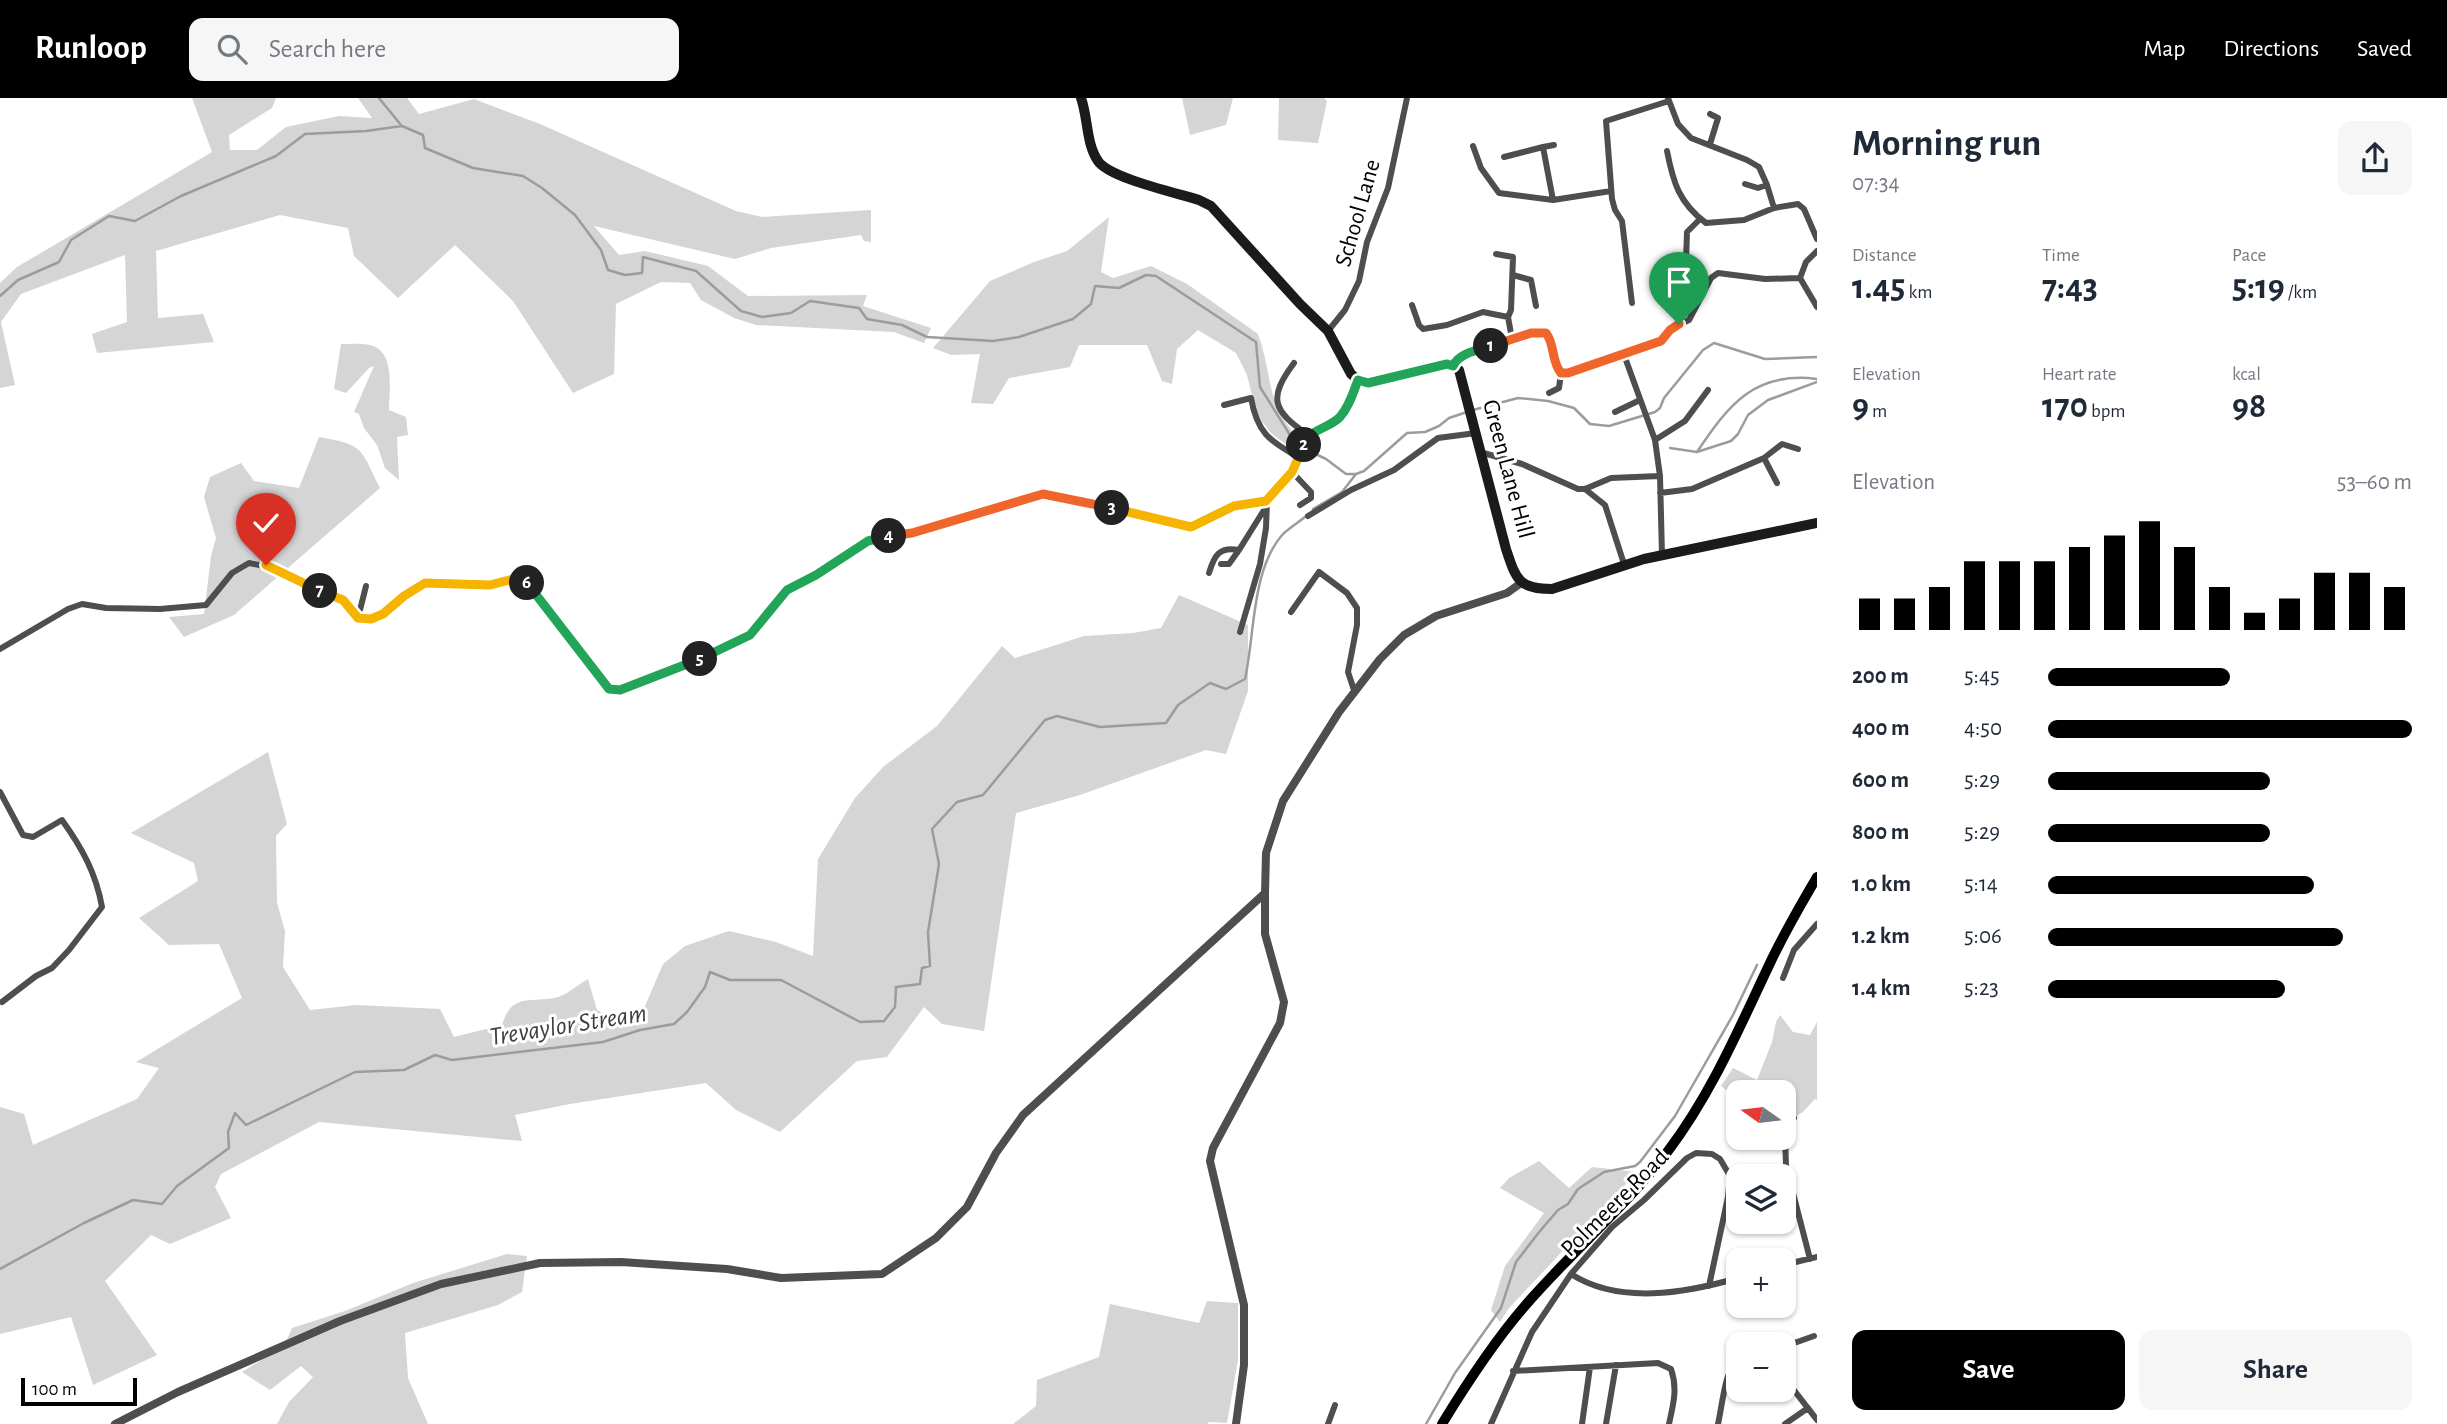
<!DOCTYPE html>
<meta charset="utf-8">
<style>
body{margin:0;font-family:"Alegreya Sans",sans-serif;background:#f6f6f7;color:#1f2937;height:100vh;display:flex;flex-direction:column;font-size:26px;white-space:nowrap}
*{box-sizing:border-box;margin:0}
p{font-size:23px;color:#747a83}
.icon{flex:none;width:38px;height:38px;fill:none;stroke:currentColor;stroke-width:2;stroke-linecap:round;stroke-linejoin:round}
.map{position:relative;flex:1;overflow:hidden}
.panel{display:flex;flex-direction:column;background:#fff;width:630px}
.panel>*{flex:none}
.needle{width:46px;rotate:284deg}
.tools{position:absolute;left:1726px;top:982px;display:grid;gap:14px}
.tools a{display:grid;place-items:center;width:70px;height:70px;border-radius:14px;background:#fff;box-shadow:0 2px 5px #0004;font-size:35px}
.scale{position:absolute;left:21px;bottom:18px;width:116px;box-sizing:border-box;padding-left:7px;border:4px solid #000;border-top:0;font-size:19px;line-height:24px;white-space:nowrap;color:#000;-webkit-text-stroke:5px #fff;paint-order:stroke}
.pin{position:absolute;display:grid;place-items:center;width:60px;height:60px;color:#fff;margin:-72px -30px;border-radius:50% 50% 50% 0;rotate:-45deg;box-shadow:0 0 7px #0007}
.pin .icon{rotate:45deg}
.km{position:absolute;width:35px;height:35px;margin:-18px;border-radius:50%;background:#222;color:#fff;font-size:19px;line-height:35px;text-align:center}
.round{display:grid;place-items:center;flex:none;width:74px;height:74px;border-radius:14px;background:#f6f6f7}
.head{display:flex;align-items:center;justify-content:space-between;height:119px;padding:0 35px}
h1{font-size:38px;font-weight:600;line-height:52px}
.stats{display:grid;grid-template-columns:repeat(3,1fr);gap:10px;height:119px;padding:7px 35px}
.stats div{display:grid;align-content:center}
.stats b{font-size:35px;font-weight:600}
.stats small{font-size:19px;font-weight:400}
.stats p{font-size:19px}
.chart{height:196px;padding:14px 35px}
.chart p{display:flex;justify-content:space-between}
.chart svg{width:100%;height:126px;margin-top:7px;stroke:#000;stroke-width:6}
.primary-button{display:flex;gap:14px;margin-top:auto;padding:14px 35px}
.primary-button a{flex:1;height:80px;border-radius:14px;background:#000;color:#fff;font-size:28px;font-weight:600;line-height:80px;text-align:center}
.primary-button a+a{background:#f6f6f7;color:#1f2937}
ul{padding:0 35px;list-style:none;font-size:23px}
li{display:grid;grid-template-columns:112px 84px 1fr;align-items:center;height:52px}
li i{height:18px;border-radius:9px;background:#000}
header{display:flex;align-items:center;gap:42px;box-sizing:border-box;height:98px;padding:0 35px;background:#000;color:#fff}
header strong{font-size:33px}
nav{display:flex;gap:38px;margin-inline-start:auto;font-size:24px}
.search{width:490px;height:63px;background:#f6f6f7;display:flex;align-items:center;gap:18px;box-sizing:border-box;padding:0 24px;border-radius:14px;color:#747a83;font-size:26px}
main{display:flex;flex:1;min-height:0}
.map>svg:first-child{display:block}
</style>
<header>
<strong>Runloop</strong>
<div class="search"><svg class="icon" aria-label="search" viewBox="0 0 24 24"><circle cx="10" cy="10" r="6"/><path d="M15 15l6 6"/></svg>Search here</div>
<nav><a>Map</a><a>Directions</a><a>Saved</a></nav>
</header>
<main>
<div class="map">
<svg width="1817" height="1326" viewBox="0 0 1817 1326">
<rect width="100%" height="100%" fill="#fff"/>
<!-- green -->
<path fill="#d5d5d5" d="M 192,0 L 276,0 L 272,10 L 229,37 L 230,52 L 257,52 L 286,29 L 339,18 L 372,20 L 358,0 L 407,0 L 419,16 L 474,1 L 540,26 L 736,113 L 762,119 L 871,112 L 871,144 L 864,143 L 861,137 L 771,150 L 735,161 L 594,128 L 619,157 L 645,153 L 708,168 L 748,198 L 867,197 L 863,208 L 931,230 L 924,245 L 894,234 L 756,227 L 734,220 L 701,202 L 690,185 L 661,184 L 616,206 L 614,276 L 573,295 L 513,203 L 455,147 L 398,200 L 354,158 L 348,130 L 280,117 L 156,153 L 158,220 L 203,216 L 214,244 L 97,255 L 92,236 L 127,224 L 125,157 L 21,196 L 1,224 L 15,287 L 0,290 L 0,185 L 17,169 L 212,54 Z
M 1182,0 L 1233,0 L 1226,27 L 1190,37 Z
M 1279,0 L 1324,0 L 1327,3 L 1318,45 L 1278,42 Z
M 1109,119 L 1101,174 L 1113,180 L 1151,168 L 1187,186 L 1258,236 C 1273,277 1265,306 1299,340 L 1293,352 L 1271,335 L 1257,317 L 1247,277 L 1236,255 L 1198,232 L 1177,251 L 1172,286 L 1162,283 L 1147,247 L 1079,247 L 1070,269 L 1009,280 L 993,306 L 971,305 L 980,256 L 951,257 L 933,250 L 990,183 L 1034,164 L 1067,153 Z
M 341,246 C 350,246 361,245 370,247 C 396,253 389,292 389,312 L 406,319 L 408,337 L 397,339 L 399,382 L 385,370 L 377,347 L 364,330 L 359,316 L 354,314 L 374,268 L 369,270 L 346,295 L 334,291 Z
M 319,339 C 365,347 360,350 380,390 L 234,517 L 184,539 L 169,519 L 204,516 L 211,458 L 216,440 L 204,399 L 210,379 L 241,365 L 254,383 L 299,390 Z
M 1179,497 L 1248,527 L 1248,593 L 1226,656 L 1206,652 L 1080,697 L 1016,715 L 984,933 L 942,926 L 924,909 L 887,959 L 857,963 L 780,1034 L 736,1012 L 706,985 L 570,1006 L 515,1017 L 522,1043 L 319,1024 L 221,1076 L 215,1089 L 231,1120 L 170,1146 L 151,1137 L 105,1183 L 157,1257 L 93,1287 L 71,1219 L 0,1236 L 0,1009 L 24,1016 L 33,1047 L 137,1001 L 159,970 L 136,964 L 242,900 L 219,846 L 169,847 L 139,820 L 198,783 L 194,765 L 131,735 L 268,654 L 287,726 L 276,738 L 277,805 L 285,833 L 283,869 L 310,912 L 356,907 L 440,911 L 454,939 L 502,927 C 512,893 532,906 558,899 C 568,896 579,886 588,881 L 597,912 L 623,925 L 642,915 L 663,866 L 685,848 L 729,833 L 776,844 L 813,858 L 818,761 L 855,700 L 883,669 L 937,628 L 1002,548 L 1015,560 L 1084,538 L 1133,535 L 1161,530 Z
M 1780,917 L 1793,934 L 1810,937 L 1817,924 L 1817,1002 L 1815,1001 L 1803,1014 L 1783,1026 L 1783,994 L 1771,994 L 1767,984 L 1763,994 L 1738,994 L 1738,1002 L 1721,988 L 1733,970 L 1757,982 L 1772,944 L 1776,924 Z
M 1539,1063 L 1569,1090 L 1592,1069 L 1637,1074 L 1509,1210 L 1500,1224 L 1491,1212 L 1505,1168 L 1544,1115 L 1500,1090 L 1509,1080 Z
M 507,1156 L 527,1158 L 522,1194 L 498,1207 L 405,1235 L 408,1280 L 428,1326 L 277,1326 L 289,1304 L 313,1279 L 301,1268 L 270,1292 L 242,1274 L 284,1248 L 292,1230 L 345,1213 L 413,1185 Z
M 1207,1203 L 1238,1205 L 1238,1262 L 1227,1325 L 1209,1324 L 1207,1326 L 1013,1326 L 1036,1308 L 1037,1282 L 1099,1259 L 1110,1206 L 1199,1225 Z"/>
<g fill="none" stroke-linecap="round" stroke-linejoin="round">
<!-- stream -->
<path stroke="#9c9c9c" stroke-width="2.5" d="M 379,0 L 401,27
M 0,198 L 18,182 L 59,164 L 71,142 L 109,118 L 135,123 L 181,98 L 276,58 L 305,36 L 366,33 L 402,28 L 423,37 L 425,50 L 473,70 L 523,78 L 542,90 L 575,117 L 601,152 L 608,172 L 625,177 L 642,175 L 643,159 L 696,173 L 741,213 L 762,219 L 791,215 L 810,203 L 859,210 L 867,221 L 902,227 L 927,239 L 993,243 L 1019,239 L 1073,221 L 1091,206 L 1095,188 L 1119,190 L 1146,177 L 1156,178 L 1256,244 L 1260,289 L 1290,337 L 1307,352 L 1326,361 L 1346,376 L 1356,376 L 1364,373 L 1407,335 L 1425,334 L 1439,328 L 1449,320 L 1467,314
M 1473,312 L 1518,300 L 1548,303 L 1574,310 L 1590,326 L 1609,328 L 1655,314 L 1660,310 L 1664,300 L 1703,252 L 1714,245 L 1765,261 L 1817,259
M 1670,350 L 1697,354 C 1729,306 1755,273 1817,281
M 1697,354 L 1731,343 L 1738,336 L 1748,317 L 1768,302 L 1817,284
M 1313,411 L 1342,394 L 1356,376
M 0,1171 L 84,1125 L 133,1102 L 162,1106 L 177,1088 L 229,1050 L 228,1034 L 235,1015 L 246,1027 L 355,974 L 404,972 L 435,957 L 452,962 L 603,944 L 640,932 L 674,926 L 687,914 L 705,889 L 710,874 L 730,882 L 781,882 L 860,924 L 884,923 L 895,909 L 896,889 L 920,886 L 922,870 L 930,868 L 928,834 L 939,766 L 932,731 L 957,704 L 983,697 L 1045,622 L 1057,618 L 1100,629 L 1166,625 L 1178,607 L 1210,585 L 1226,591 L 1245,581 C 1255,537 1251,470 1284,435 C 1291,429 1299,424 1306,418
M 1426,1326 L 1455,1275 L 1501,1210 L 1516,1164 L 1540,1133 L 1558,1112 L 1568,1106 L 1578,1091 L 1604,1074 L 1635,1068 L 1640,1064 L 1675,1018 L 1733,917 L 1757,867"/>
<!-- minor -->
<path stroke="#4e4e4e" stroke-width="6" d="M 1668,0 L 1678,26 L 1691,40 L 1747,62 L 1759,69 L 1767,87 L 1774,110
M 1710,16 L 1718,20 L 1710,46
M 1473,48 L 1481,70 L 1499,95 L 1553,102 L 1611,93
M 1543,49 L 1554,47
M 1667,53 C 1673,84 1679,105 1706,125 L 1744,122 L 1774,110 L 1798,106 L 1804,111 L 1817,141
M 1504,59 L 1543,49 L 1553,102
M 1745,86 L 1758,90 L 1767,87
M 1496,156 L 1513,159 L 1511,212 L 1508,219 L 1512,241
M 1686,163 L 1687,134 L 1700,121
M 1513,177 L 1531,182 L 1536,208
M 1800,180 L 1806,164 L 1817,153
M 1800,180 L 1817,209
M 1632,205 L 1622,123 L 1615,112 L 1612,101 L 1606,23 L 1669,3
M 1412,207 L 1419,227 L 1423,231 L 1447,227 L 1483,214 L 1508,219
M 1328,233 L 1345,212 L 1359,183 L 1367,144 L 1388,90 L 1407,0
M 1623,254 L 1655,342 L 1660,378 L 1662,457
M 1294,265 C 1268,300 1272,312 1308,337
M 1453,268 L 1456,262 L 1462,258 L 1531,235 L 1546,235 C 1555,247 1551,263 1561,275 L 1568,275 L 1661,243 L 1670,231 L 1689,222 L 1711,180 L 1718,175 L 1765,181 L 1800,180
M 1549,295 L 1559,290 L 1561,275
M 1224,307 L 1251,300 C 1257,334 1269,343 1298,359
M 1615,314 L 1640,302
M 1655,342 L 1685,323 L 1708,292
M 1480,354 L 1522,366 L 1578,391 L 1585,391 L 1611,380 L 1660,378
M 1292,374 L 1311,394 L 1311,400 L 1300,407
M 1777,385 L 1764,360 L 1782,346 L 1798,351
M 1585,391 L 1605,407 L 1624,466
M 1660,395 L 1692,391 L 1764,360
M 1267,403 L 1292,374 L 1308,337 L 1339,321 L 1347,309 L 1358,282
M 1308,418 L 1351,392 L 1394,372 L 1438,340 L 1476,335
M 1221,466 L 1229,466 L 1239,452
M 1209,475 C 1214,458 1219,448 1239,452 L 1264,412
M 1291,514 L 1319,474 L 1347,495 L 1357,510 L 1357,527 L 1348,574 L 1354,592
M 358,520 L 366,488
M 1240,534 L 1260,466 L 1266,430 L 1267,403
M 0,551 L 68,511 L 82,506 L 106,510 L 160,511 L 206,507 L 232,475 L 249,465 L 278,471 L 319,493 L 343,502 L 358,520 L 371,521 L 383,516 L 404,498 L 425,485 L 490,487 L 513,481 L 524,481 L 600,582 L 609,591 L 620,592 L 717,554 L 750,537 L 787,492 L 877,439 L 912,435 L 1043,396 L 1148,417 L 1191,429 L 1234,408 L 1267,403
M 0,694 L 23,737 L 33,739 L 62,722 C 82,750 96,775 102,809 L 69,852 L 52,870 L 36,878 L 2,904
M 1783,880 L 1794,852 L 1817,826
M 1794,1020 L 1785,1038 L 1786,1068 L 1810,1161
M 1783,1167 L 1817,1159
M 1571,1176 C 1619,1207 1686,1195 1738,1180
M 1783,1249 L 1814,1238
M 1513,1273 L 1658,1265 L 1671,1271 C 1678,1291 1673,1307 1669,1326
M 1783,1278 L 1817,1322
M 1328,1326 L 1335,1307
M 1491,1326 L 1532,1234 L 1571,1176 L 1612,1129 L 1644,1102 L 1687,1060 L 1696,1055 L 1712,1056 L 1720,1061 L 1730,1078 L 1728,1099 L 1709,1188
M 1582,1326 L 1590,1269
M 1606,1326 L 1616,1267
M 1718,1326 C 1722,1309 1725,1271 1738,1261
M 1785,1326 L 1808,1310"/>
<!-- tertiary -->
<path stroke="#4e4e4e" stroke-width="8" d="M 115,1326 L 178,1294 L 340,1223 L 441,1186 L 540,1165 L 621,1164 L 727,1171 L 781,1180 L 882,1176 L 936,1140 L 967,1109 L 996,1055 L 1023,1017 L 1265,795 L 1266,755 L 1283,703 L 1339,614 L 1380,561 L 1404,537 L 1436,518 L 1507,495 L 1521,485
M 1236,1326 L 1244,1267 L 1244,1207 L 1210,1063 L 1213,1050 L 1280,925 L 1284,904 L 1265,836 L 1265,795"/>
<!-- secondary -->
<path stroke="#1b1b1b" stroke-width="10" d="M 1081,0 C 1088,19 1086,46 1098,63 C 1109,80 1177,95 1199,102 L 1211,108 L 1300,206 L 1328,233 L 1351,276 L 1358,282 L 1369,285 L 1381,283 L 1447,266 L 1459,272 L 1506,451 C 1516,481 1518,491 1552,491 L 1644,461 L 1817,425"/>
<!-- trunk -->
<path stroke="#000" stroke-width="10" d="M 1442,1326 C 1467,1285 1493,1245 1524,1209 C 1570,1155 1625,1110 1668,1053 C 1712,995 1740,928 1771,863 C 1785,834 1801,806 1817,779"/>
</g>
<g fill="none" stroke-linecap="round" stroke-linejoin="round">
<!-- split-1 casing -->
<g stroke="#fff" stroke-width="14">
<path id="split-1" d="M 1491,248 L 1531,235 L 1546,235 C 1555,246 1551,263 1561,275 L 1568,275 L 1661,243 L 1670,232 L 1679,226"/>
</g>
<!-- split-2 casing -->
<g stroke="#fff" stroke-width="14">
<path id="split-2" d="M 1304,347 C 1311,330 1328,331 1340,319 C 1349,309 1353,295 1358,282 L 1368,285 L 1447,266 L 1453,268 C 1459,255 1478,252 1491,248"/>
</g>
<!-- split-3 casing -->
<g stroke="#fff" stroke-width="14">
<path id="split-3" d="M 1112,410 L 1191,429 L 1234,408 L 1266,403 L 1292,374 L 1304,347"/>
</g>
<!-- split-4 casing -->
<g stroke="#fff" stroke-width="14">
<path id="split-4" d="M 889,438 L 912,435 L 1043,396 L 1112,410"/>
</g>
<!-- split-5 casing -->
<g stroke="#fff" stroke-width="14">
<path id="split-5" d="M 700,561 L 750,537 L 787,492 L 816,477 L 868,443 L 889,438"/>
</g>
<!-- split-6 casing -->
<g stroke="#fff" stroke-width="14">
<path id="split-6" d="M 527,485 L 609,591 L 620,592 L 700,561"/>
</g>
<!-- split-7 casing -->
<g stroke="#fff" stroke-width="14">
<path id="split-7" d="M 320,493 L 343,502 L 358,520 L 371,521 L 383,516 L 404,498 L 425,485 L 490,487 L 513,481 L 524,481 L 527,485"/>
</g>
<!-- split-8 casing -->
<g stroke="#fff" stroke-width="14">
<path id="split-8" d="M 266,467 L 320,493"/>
</g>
<!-- split-1 -->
<use href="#split-1" stroke="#f0652b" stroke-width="9"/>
<!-- split-2 -->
<use href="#split-2" stroke="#22a559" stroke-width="9"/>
<!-- split-3 -->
<use href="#split-3" stroke="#f5b400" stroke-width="9"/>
<!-- split-4 -->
<use href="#split-4" stroke="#f0652b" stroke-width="9"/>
<!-- split-5 -->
<use href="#split-5" stroke="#22a559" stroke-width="9"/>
<!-- split-6 -->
<use href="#split-6" stroke="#22a559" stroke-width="9"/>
<!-- split-7 -->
<use href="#split-7" stroke="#f5b400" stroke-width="9"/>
<!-- split-8 -->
<use href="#split-8" stroke="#f5b400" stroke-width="9"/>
</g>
<g text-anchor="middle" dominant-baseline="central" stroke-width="6" stroke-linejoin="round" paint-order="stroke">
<!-- street labels -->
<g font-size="24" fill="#000" stroke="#fff">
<text transform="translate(1358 115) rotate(-74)">School Lane</text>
<text transform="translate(1508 371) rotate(75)">Green Lane Hill</text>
<text transform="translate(1615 1105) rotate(-45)">Polmeere Road</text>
</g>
<!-- water labels -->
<g font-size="26" font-style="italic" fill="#3d3d3d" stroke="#fff">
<text transform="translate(568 927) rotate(-9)">Trevaylor Stream</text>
</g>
</g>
</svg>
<div class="tools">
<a><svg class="needle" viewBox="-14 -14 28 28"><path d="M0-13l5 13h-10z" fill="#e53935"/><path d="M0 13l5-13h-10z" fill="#747a83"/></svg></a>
<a><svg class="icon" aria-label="layers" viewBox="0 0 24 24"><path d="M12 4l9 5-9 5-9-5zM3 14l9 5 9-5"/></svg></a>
<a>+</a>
<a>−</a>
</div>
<div class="scale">100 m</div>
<div class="pin" style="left:1679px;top:226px;background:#1e9e55"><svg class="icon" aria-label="arrive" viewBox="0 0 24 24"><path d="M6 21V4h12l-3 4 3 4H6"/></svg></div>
<div class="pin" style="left:266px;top:467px;background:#d93025"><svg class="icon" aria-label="check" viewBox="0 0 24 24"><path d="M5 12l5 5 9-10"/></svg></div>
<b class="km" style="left:1491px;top:248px">1</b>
<b class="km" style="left:1304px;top:347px">2</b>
<b class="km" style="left:1112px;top:410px">3</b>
<b class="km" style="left:889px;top:438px">4</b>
<b class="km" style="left:700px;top:561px">5</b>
<b class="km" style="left:527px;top:485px">6</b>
<b class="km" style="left:320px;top:493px">7</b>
</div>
<section class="panel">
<div class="head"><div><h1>Morning run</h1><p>07:34</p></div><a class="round"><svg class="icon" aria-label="share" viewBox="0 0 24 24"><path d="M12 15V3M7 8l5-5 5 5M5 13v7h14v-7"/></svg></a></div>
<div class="stats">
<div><p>Distance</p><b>1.45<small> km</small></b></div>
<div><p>Time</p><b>7:43</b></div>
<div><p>Pace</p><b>5:19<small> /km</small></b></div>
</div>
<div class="stats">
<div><p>Elevation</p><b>9<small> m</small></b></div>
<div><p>Heart rate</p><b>170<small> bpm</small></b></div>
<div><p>kcal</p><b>98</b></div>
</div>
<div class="chart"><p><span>Elevation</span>53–60 m</p>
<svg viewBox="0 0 160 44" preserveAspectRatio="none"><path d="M5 44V33M15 44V33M25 44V29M35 44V20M45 44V20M55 44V20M65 44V15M75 44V11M85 44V6M95 44V15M105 44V29M115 44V38M125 44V33M135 44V24M145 44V24M155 44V29"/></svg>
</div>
<ul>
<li><b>200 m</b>5:45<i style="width:50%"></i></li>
<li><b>400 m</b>4:50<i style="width:100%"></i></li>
<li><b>600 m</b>5:29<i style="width:61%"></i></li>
<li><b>800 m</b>5:29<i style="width:61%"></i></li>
<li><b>1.0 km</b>5:14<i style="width:73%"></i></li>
<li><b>1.2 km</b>5:06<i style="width:81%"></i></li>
<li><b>1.4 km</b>5:23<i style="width:65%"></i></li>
</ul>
<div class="primary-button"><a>Save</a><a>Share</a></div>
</section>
</main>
